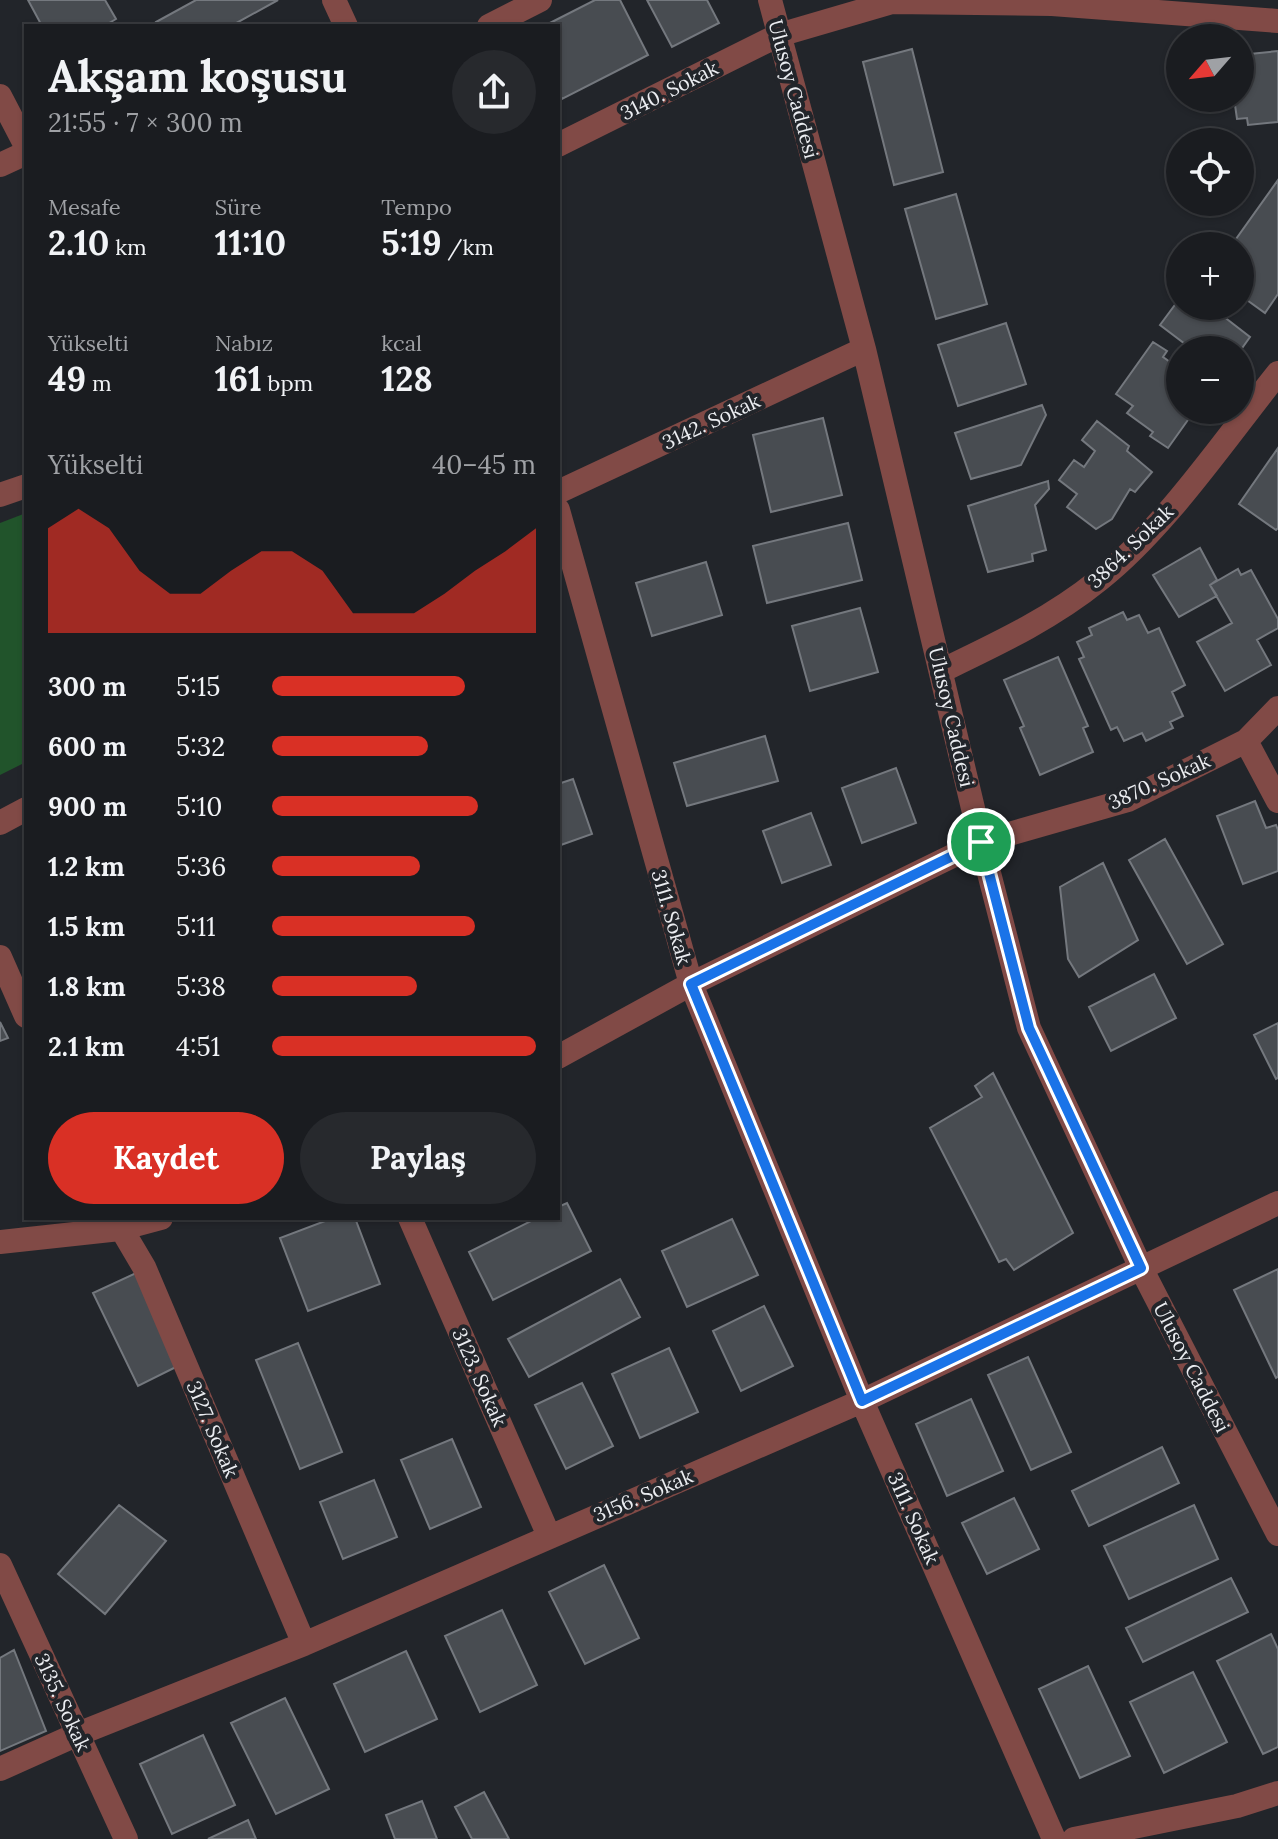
<!DOCTYPE html>
<html lang="tr">
<meta charset="utf-8">
<style>
body{margin:0;font-family:Lora,serif;background:#27292d;color:#f1f3f6;height:100vh;display:flex;flex-direction:column;font-size:30px;white-space:nowrap}
*{box-sizing:border-box;margin:0}
p{font-size:26px;color:#9fa1a5}
.icon{flex:none;width:44px;height:44px;fill:none;stroke:currentColor;stroke-width:2;stroke-linecap:round;stroke-linejoin:round}
.map{position:relative;flex:1;overflow:hidden}
.sheet{position:absolute;left:24px;top:24px;width:536px;height:1196px;display:flex;flex-direction:column;background:#1a1c20;border-radius:0px;box-shadow:0 2px 6px #0004,0 0 0 2px #383a3e}
.sheet>*{flex:none}
.needle{width:52px;rotate:242deg}
.buttons{position:absolute;left:1166px;top:24px;display:grid;gap:16px}
.buttons a{display:grid;place-items:center;width:88px;height:88px;border-radius:50%;background:#1a1c20;box-shadow:0 2px 6px #0004,0 0 0 2px #383a3e;font-size:40px}
.pin{position:absolute;display:grid;place-items:center;width:68px;height:68px;color:#fff;margin:-34px;border:4px solid #fff;border-radius:50%;box-shadow:0 2px 8px #0007}
.round{display:grid;place-items:center;flex:none;width:84px;height:84px;border-radius:42px;background:#27292d}
.overview{display:flex;align-items:center;justify-content:space-between;height:136px;padding:0 24px}
h1{font-size:44px;font-weight:700;line-height:60px}
.metrics{display:grid;grid-template-columns:repeat(3,1fr);gap:12px;height:136px;padding:8px 24px}
.metrics div{display:grid;align-content:center}
.metrics b{font-size:34px;font-weight:700}
.metrics small{font-size:22px;font-weight:400}
.metrics p{font-size:22px}
.chart{height:224px;padding:16px 24px}
.chart p{display:flex;justify-content:space-between}
.chart svg{width:100%;height:144px;margin-top:8px;fill:#d93025;opacity:.7}
.cta{display:flex;gap:16px;margin-top:auto;padding:16px 24px}
.cta a{flex:1;height:92px;border-radius:48px;background:#d93025;color:#fff;font-size:32px;font-weight:700;line-height:92px;text-align:center}
.cta a+a{background:#27292d;color:#f1f3f6}
ul{padding:0 24px;list-style:none;font-size:26px}
li{display:grid;grid-template-columns:128px 96px 1fr;align-items:center;height:60px}
li i{height:20px;border-radius:10px;background:#d93025}
.map>svg:first-child{display:block}
</style>
<div class="map">
<svg width="1278" height="1839" viewBox="0 0 1278 1839">
<rect width="100%" height="100%" fill="#22252a"/>
<!-- green -->
<path fill="#21542b" d="M 26,513 L 26,762 L 0,775 L 0,523 Z"/>
<!-- building -->
<path fill="#484c51" stroke="#74787e" stroke-width="2" d="M 28,0 L 105,0 L 116,19 L 104,26 L 42,26 Z
M 196,0 L 278,0 L 231,26 L 158,26 L 156,22 Z
M 595,0 L 620,0 L 648,55 L 562,99 L 558,91 L 558,26 L 544,26 Z
M 647,0 L 707,0 L 719,23 L 672,47 Z
M 912,49 L 943,172 L 894,185 L 863,62 Z
M 1278,51 L 1278,122 L 1248,125 L 1247,118 L 1237,119 L 1234,98 L 1240,98 L 1240,55 Z
M 1278,180 L 1278,294 L 1265,313 L 1240,295 L 1240,246 L 1231,246 Z
M 956,194 L 987,304 L 936,319 L 905,209 Z
M 1180,298 L 1180,306 L 1210,306 L 1250,337 L 1240,351 L 1193,350 L 1160,325 Z
M 1006,323 L 1026,384 L 958,406 L 938,345 Z
M 1153,342 L 1167,351 L 1163,357 L 1180,369 L 1180,410 L 1195,410 L 1168,448 L 1150,436 L 1153,432 L 1127,413 L 1133,406 L 1116,394 Z
M 1042,405 L 1046,415 L 1021,465 L 971,479 L 955,433 Z
M 823,418 L 842,495 L 771,512 L 753,435 Z
M 1097,421 L 1129,446 L 1127,451 L 1152,472 L 1135,492 L 1130,489 L 1112,519 L 1096,529 L 1067,507 L 1077,494 L 1059,480 L 1074,460 L 1084,467 L 1095,451 L 1082,440 Z
M 1278,448 L 1278,528 L 1276,530 L 1239,504 Z
M 1048,481 L 1049,489 L 1035,505 L 1046,550 L 1032,554 L 1033,561 L 988,572 L 968,506 Z
M 848,523 L 862,580 L 767,603 L 753,546 Z
M 1200,548 L 1217,580 L 1210,585 L 1217,596 L 1179,617 L 1153,575 Z
M 706,562 L 722,615 L 652,636 L 636,583 Z
M 1238,569 L 1241,575 L 1251,570 L 1278,619 L 1278,628 L 1257,640 L 1271,665 L 1225,691 L 1197,642 L 1232,623 L 1210,585 Z
M 860,608 L 878,672 L 810,691 L 792,626 Z
M 1123,612 L 1127,620 L 1139,615 L 1148,633 L 1159,628 L 1185,685 L 1172,692 L 1183,716 L 1170,722 L 1173,728 L 1146,741 L 1142,733 L 1124,741 L 1117,727 L 1111,730 L 1079,659 L 1084,657 L 1077,642 L 1092,635 L 1089,628 Z
M 1058,657 L 1088,726 L 1083,728 L 1093,752 L 1040,775 L 1020,728 L 1024,726 L 1004,680 Z
M 765,736 L 778,781 L 687,806 L 674,763 Z
M 896,768 L 916,823 L 862,843 L 842,788 Z
M 573,779 L 592,834 L 558,846 L 558,784 Z
M 1255,801 L 1266,828 L 1276,825 L 1278,830 L 1278,871 L 1243,884 L 1217,816 Z
M 811,813 L 831,865 L 782,883 L 763,831 Z
M 1165,839 L 1223,944 L 1187,964 L 1129,860 Z
M 1103,863 L 1138,940 L 1079,977 L 1068,959 L 1060,887 Z
M 1154,974 L 1176,1018 L 1111,1051 L 1089,1007 Z
M 0,1022 L 8,1038 L 0,1041 Z
M 1278,1023 L 1278,1078 L 1276,1079 L 1254,1035 Z
M 993,1073 L 1073,1233 L 1014,1270 L 1006,1259 L 999,1262 L 930,1128 L 982,1097 L 975,1086 Z
M 567,1203 L 591,1251 L 493,1300 L 469,1252 L 537,1218 L 558,1218 L 558,1207 Z
M 333,1218 L 355,1218 L 380,1284 L 308,1311 L 280,1238 Z
M 732,1219 L 758,1275 L 687,1307 L 662,1251 Z
M 1278,1269 L 1278,1377 L 1276,1378 L 1234,1290 Z
M 136,1273 L 180,1365 L 138,1386 L 93,1293 Z
M 620,1279 L 640,1317 L 529,1377 L 508,1339 Z
M 764,1306 L 793,1366 L 741,1391 L 713,1331 Z
M 298,1343 L 342,1452 L 300,1469 L 256,1360 Z
M 669,1348 L 698,1412 L 640,1438 L 612,1374 Z
M 1028,1357 L 1071,1452 L 1031,1470 L 988,1375 Z
M 582,1383 L 613,1446 L 566,1469 L 535,1405 Z
M 971,1399 L 1003,1471 L 947,1496 L 916,1424 Z
M 452,1439 L 481,1507 L 430,1529 L 401,1460 Z
M 1162,1447 L 1179,1483 L 1089,1526 L 1072,1491 Z
M 374,1480 L 397,1537 L 343,1559 L 320,1502 Z
M 1014,1498 L 1039,1549 L 987,1574 L 962,1523 Z
M 119,1505 L 166,1541 L 105,1614 L 58,1574 Z
M 1194,1505 L 1218,1559 L 1129,1599 L 1104,1546 Z
M 604,1565 L 639,1638 L 585,1664 L 549,1592 Z
M 1231,1578 L 1248,1612 L 1143,1662 L 1126,1628 Z
M 502,1610 L 537,1685 L 480,1712 L 445,1636 Z
M 1271,1634 L 1278,1649 L 1278,1747 L 1263,1754 L 1217,1661 Z
M 14,1650 L 46,1731 L 0,1751 L 0,1658 Z
M 406,1651 L 437,1719 L 365,1752 L 334,1684 Z
M 1088,1666 L 1130,1756 L 1080,1778 L 1039,1689 Z
M 1193,1672 L 1227,1742 L 1164,1773 L 1130,1702 Z
M 285,1698 L 329,1789 L 276,1814 L 231,1723 Z
M 203,1735 L 235,1805 L 172,1834 L 140,1764 Z
M 484,1792 L 509,1839 L 472,1839 L 455,1807 Z
M 422,1801 L 437,1839 L 395,1839 L 386,1815 Z
M 248,1820 L 256,1839 L 208,1839 Z"/>
<g fill="none" stroke-linecap="round" stroke-linejoin="round">
<!-- minor -->
<path stroke="#814a46" stroke-width="24" d="M 334,0 L 346,26
M 770,0 L 864,349 L 981,842 L 1029,1028 L 1141,1268 L 1278,1534
M 489,26 L 540,0
M 0,96 L 26,146
M 558,145 L 779,35 L 892,2 L 1052,4 L 1278,21
M 0,165 L 26,153
M 558,492 L 864,349
M 0,495 L 26,486
M 558,510 L 691,984 L 862,1401 L 1054,1839
M 941,671 C 997,644 1051,619 1099,580 C 1165,528 1225,439 1278,373
M 1246,741 L 1278,801
M 0,823 L 26,809
M 0,957 L 26,1016
M 558,1057 L 691,984 L 981,842 L 1128,800 L 1246,741 L 1278,708
M 115,1218 L 144,1267 L 304,1644
M 410,1218 L 549,1536
M 0,1242 L 120,1229 L 161,1218
M 0,1565 L 126,1839
M 0,1769 L 78,1734 L 304,1644 L 862,1401 L 1278,1203
M 1074,1839 L 1237,1806 L 1278,1793"/>
</g>
<g fill="none" stroke-linecap="round" stroke-linejoin="round">
<!-- route casing -->
<g stroke="#fff" stroke-width="16">
<path id="route" d="M 981,842 L 1029,1028 L 1141,1268 L 862,1401 L 691,984 Z"/>
</g>
<!-- route -->
<use href="#route" stroke="#1a73e8" stroke-width="10"/>
</g>
<g text-anchor="middle" dominant-baseline="central" stroke-width="8" stroke-linejoin="round" paint-order="stroke">
<!-- street labels -->
<g font-size="20" fill="#ebedf1" stroke="#22252a">
<text transform="translate(794 89) rotate(75)">Ulusoy Caddesi</text>
<text transform="translate(669 90) rotate(-27)">3140. Sokak</text>
<text transform="translate(711 421) rotate(-25)">3142. Sokak</text>
<text transform="translate(1130 546) rotate(-44)">3864. Sokak</text>
<text transform="translate(952 717) rotate(77)">Ulusoy Caddesi</text>
<text transform="translate(1159 781) rotate(-24)">3870. Sokak</text>
<text transform="translate(672 917) rotate(74)">3111. Sokak</text>
<text transform="translate(1192 1367) rotate(63)">Ulusoy Caddesi</text>
<text transform="translate(480 1377) rotate(66)">3123. Sokak</text>
<text transform="translate(213 1429) rotate(67)">3127. Sokak</text>
<text transform="translate(643 1495) rotate(-23)">3156. Sokak</text>
<text transform="translate(914 1518) rotate(66)">3111. Sokak</text>
<text transform="translate(63 1702) rotate(65)">3135. Sokak</text>
</g>
</g>
</svg>
<div class="buttons">
<a><svg class="needle" viewBox="-14 -14 28 28"><path d="M0-13l5 13h-10z" fill="#e53935"/><path d="M0 13l5-13h-10z" fill="#9fa1a5"/></svg></a>
<a><svg class="icon" aria-label="locate" viewBox="0 0 24 24"><circle cx="12" cy="12" r="6"/><path d="M12 2v4M12 18v4M2 12h4M18 12h4"/></svg></a>
<a>+</a>
<a>−</a>
</div>
<div class="pin" style="left:981px;top:842px;background:#1e9e55"><svg class="icon" aria-label="arrive" viewBox="0 0 24 24"><path d="M6 21V4h12l-3 4 3 4H6"/></svg></div>
<section class="sheet">
<div class="overview"><div><h1>Akşam koşusu</h1><p>21:55 · 7 × 300 m</p></div><a class="round"><svg class="icon" aria-label="share" viewBox="0 0 24 24"><path d="M12 15V3M7 8l5-5 5 5M5 13v7h14v-7"/></svg></a></div>
<div class="metrics">
<div><p>Mesafe</p><b>2.10<small> km</small></b></div>
<div><p>Süre</p><b>11:10</b></div>
<div><p>Tempo</p><b>5:19<small> /km</small></b></div>
</div>
<div class="metrics">
<div><p>Yükselti</p><b>49<small> m</small></b></div>
<div><p>Nabız</p><b>161<small> bpm</small></b></div>
<div><p>kcal</p><b>128</b></div>
</div>
<div class="chart"><p><span>Yükselti</span>40–45 m</p>
<svg viewBox="0 0 160 44" preserveAspectRatio="none"><path d="M0 44V12L10 6L20 12L30 25L40 32L50 32L60 25L70 19L80 19L90 25L100 38L110 38L120 38L130 32L140 25L150 19L160 12V44z"/></svg>
</div>
<ul>
<li><b>300 m</b>5:15<i style="width:73%"></i></li>
<li><b>600 m</b>5:32<i style="width:59%"></i></li>
<li><b>900 m</b>5:10<i style="width:78%"></i></li>
<li><b>1.2 km</b>5:36<i style="width:56%"></i></li>
<li><b>1.5 km</b>5:11<i style="width:77%"></i></li>
<li><b>1.8 km</b>5:38<i style="width:55%"></i></li>
<li><b>2.1 km</b>4:51<i style="width:100%"></i></li>
</ul>
<div class="cta"><a>Kaydet</a><a>Paylaş</a></div>
</section>
</div>
